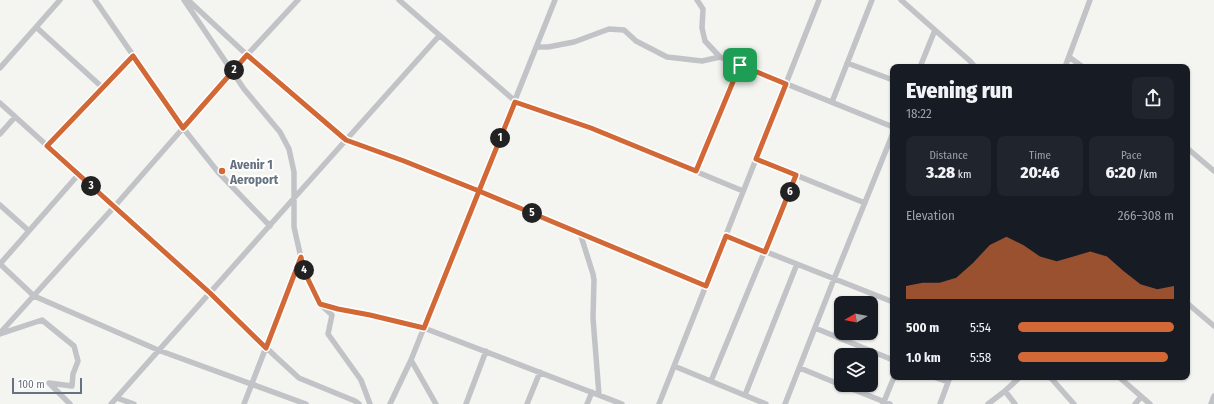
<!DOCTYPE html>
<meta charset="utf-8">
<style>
body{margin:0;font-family:"Fira Sans Condensed",sans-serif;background:#20242c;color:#f1f3f6;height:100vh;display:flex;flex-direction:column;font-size:15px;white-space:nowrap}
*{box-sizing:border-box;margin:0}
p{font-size:13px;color:#9ea1a6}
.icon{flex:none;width:22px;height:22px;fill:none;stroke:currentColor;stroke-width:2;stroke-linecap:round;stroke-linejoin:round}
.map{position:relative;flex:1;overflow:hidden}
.drawer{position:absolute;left:890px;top:64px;width:300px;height:316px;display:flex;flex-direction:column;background:#171b24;border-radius:8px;box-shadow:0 1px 3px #0004}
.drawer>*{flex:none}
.needle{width:26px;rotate:260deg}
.tools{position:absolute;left:834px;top:296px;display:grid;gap:8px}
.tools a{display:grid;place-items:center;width:44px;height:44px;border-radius:8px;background:#171b24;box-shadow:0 1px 3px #0004;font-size:20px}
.scale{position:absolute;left:12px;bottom:10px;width:70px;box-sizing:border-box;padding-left:4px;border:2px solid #677280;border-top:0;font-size:11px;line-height:14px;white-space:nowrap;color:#677280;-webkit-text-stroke:3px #fff;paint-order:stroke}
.pin{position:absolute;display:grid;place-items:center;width:34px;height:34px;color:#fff;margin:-17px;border-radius:8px;box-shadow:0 2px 6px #0006}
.km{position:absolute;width:20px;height:20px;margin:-10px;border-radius:50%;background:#222;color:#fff;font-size:11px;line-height:20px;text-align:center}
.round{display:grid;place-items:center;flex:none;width:42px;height:42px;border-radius:8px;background:#20242c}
.overview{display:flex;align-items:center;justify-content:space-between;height:68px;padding:0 16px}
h1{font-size:22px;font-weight:800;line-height:30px}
.figures{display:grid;grid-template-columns:repeat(3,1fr);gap:6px;height:68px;padding:4px 16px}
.figures div{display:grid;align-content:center;border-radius:8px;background:#20242c;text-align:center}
.figures b{font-size:17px;font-weight:800}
.figures small{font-size:11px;font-weight:400}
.figures p{font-size:11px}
.chart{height:112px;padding:8px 16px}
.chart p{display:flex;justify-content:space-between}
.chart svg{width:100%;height:72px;margin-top:4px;fill:#d16835;opacity:.7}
ul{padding:0 16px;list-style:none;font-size:13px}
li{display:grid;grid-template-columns:64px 48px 1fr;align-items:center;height:30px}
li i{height:10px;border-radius:5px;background:#d16835}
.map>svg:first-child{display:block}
</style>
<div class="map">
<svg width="1214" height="404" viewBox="0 0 1214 404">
<rect width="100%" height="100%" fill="#f4f5f1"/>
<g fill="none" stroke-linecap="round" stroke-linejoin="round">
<!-- minor -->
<path stroke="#c1c3c7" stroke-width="5.5" d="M 95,0 L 183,128 L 218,172 L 270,226
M 184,0 L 244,89 L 280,132 L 289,149 L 294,172 L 294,227 L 304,271 L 320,304 L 332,315 L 328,334 L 361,380 L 370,404
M 188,0 L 247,55 L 346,140 L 404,161 L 479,191 L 706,286
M 399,0 L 515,101 L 591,128 L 743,191
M 697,0 L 703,9 L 702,28 L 705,41 L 720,57 L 893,127
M 901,0 L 970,61 L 975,67
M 36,27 L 103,88
M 537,47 L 548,47 L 574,42 L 609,29 L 624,30 L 636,41 L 667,57 L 702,61 L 720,57
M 1069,57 L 1083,67
M 847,63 L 893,80
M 920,67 L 935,30
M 1065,67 L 1090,0
M 0,68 L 60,0
M 832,102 L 872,0
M 0,103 L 210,293 L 275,356 L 299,378 L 355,401 L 359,404
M 0,134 L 15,117
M 47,146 L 133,56
M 1187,148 L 1214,171
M 756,159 L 865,203
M 696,171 L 740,65
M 78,175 L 0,264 L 34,296 L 158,350 L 306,404
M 0,205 L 29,231
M 580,233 L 593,274 L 594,280 L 593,318 L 599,395
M 726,236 L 893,302
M 1187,303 L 1214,326
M 322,305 L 338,309 L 370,315 L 424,328 L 622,404
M 815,328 L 893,360
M 0,333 L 114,207 L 247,55 L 298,0
M 0,334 L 42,320 L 74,346 L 78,361 L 73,374 L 72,386 L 49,383 L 70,404
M 411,360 L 436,404
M 674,366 L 766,404
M 800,368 L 841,385
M 934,377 L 948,382
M 1050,377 L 1074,404
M 1119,377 L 1150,404
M 711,381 L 796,175
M 842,385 L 890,404
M 1005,391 L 1015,404
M 745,395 L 797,264
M 117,398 L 134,404
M 111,404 L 295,197 L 439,36
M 244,404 L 301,257
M 390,404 L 411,360 L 555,0
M 466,404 L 486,351
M 527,404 L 540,372
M 587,404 L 592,392
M 659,404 L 819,0
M 785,404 L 834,279 L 893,133
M 883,404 L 894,377
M 940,404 L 950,377
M 988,404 L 1005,391 L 1020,377
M 1135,404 L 1141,397
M 1211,404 L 1214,396"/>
</g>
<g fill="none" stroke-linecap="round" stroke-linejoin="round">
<!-- route casing -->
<g stroke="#fff" stroke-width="8">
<path id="route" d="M 740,65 L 696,171 L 591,128 L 515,102 L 479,191 L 404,161 L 346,140 L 247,55 L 183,128 L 133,56 L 47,146 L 210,293 L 266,348 L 301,257 L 304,271 L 320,304 L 338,309 L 370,315 L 424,328 L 479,191 L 706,286 L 726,236 L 765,252 L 796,175 L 756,159 L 786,84 L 740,65"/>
</g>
<!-- route -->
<use href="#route" stroke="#d16835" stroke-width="5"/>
</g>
<!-- markers -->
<circle fill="#d16835" stroke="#fff" stroke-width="1.5" cx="222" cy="171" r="4"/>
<g text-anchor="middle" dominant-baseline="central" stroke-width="4" stroke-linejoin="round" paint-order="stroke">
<!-- poi labels -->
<g font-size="13" font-weight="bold" fill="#677280" stroke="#fff" text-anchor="start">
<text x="230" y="164">Avenir 1<tspan x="230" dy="15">Aeroport</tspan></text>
</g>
</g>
</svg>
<div class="tools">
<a><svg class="needle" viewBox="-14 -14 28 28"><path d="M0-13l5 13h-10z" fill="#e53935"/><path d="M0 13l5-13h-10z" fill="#9ea1a6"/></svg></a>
<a><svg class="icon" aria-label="layers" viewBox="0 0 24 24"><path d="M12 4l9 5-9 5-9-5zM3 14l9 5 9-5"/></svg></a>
</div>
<div class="scale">100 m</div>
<div class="pin" style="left:740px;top:65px;background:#1e9e55"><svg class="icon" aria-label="arrive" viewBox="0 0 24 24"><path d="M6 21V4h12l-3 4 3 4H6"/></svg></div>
<b class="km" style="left:500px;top:138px">1</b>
<b class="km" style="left:234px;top:70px">2</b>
<b class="km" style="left:91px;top:186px">3</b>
<b class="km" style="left:304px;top:270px">4</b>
<b class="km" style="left:532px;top:213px">5</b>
<b class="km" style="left:790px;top:192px">6</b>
<section class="drawer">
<div class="overview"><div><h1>Evening run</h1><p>18:22</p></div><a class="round"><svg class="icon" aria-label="share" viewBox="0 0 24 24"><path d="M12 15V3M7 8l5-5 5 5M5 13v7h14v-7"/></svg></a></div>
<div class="figures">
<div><p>Distance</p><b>3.28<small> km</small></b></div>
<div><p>Time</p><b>20:46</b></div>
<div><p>Pace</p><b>6:20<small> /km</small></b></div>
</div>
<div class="chart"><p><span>Elevation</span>266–308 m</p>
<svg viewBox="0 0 160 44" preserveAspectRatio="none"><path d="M0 44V36L10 34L20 34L30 31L40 22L50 11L60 6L70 11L80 18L90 21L100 18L110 15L120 18L130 27L140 35L150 38L160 36V44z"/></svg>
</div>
<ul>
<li><b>500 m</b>5:54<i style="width:100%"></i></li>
<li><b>1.0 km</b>5:58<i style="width:96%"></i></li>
</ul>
</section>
</div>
